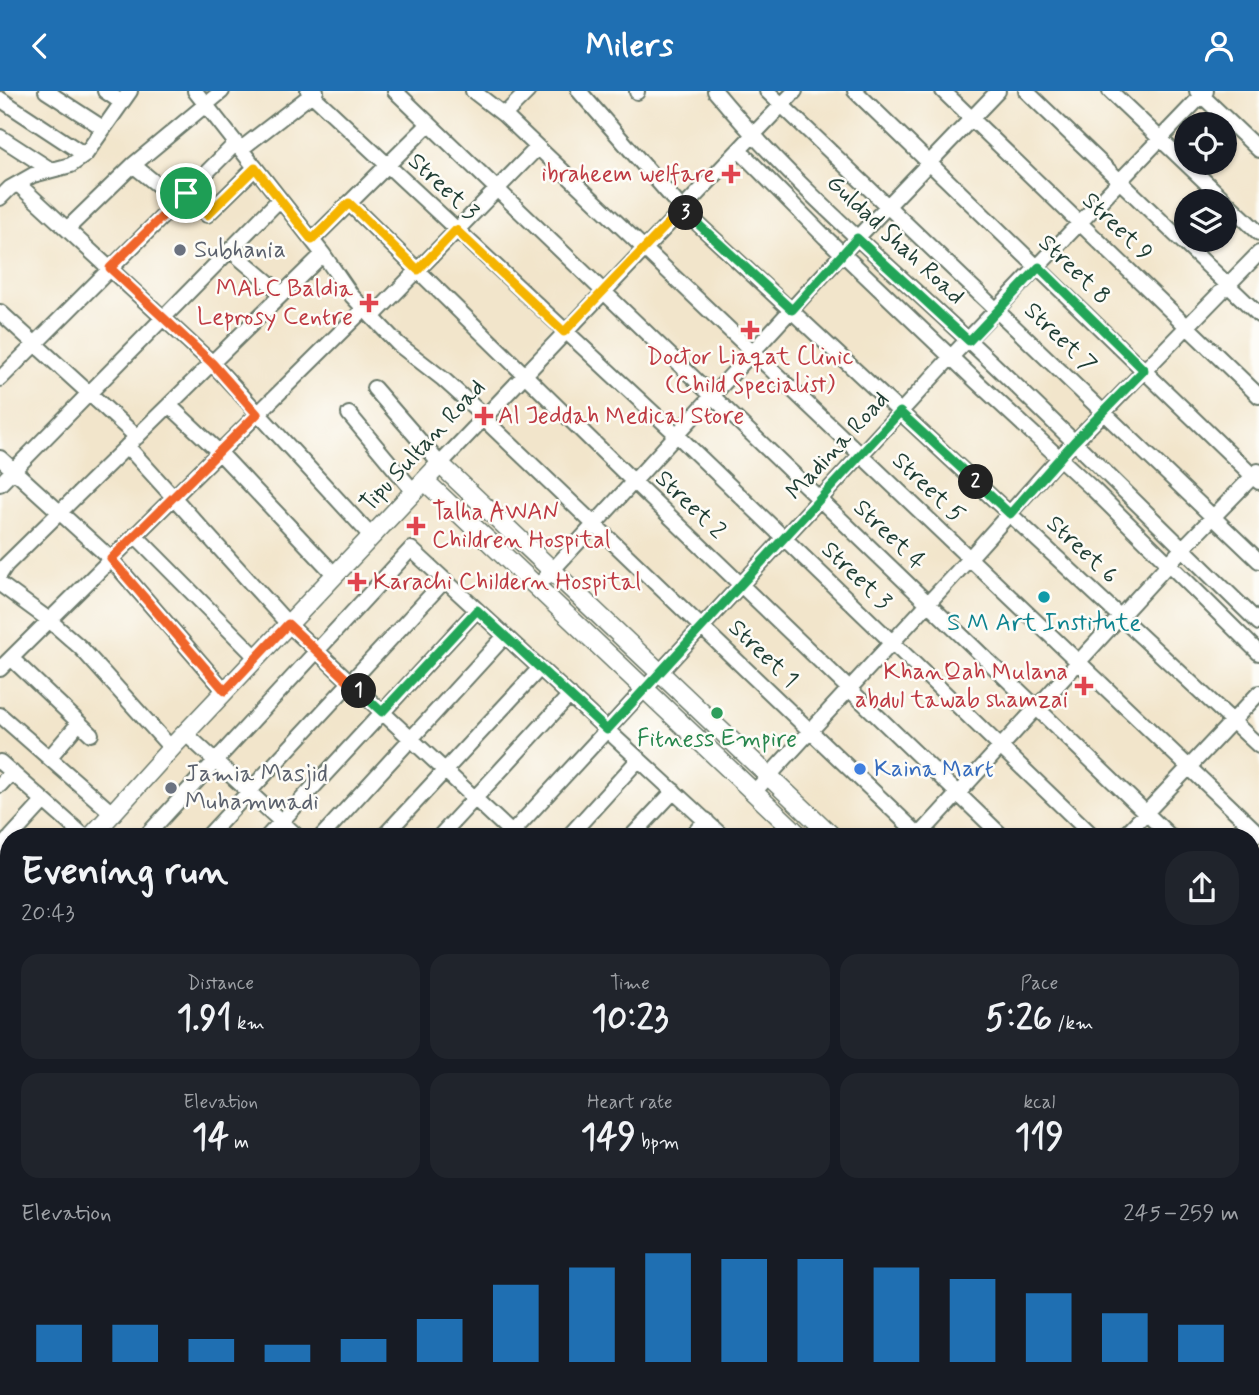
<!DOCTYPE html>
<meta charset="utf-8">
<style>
body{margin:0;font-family:Mynerve,sans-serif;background:#20242c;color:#f1f3f6;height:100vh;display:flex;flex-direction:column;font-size:26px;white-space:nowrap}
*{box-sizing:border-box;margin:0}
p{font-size:23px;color:#9ea1a6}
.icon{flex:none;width:38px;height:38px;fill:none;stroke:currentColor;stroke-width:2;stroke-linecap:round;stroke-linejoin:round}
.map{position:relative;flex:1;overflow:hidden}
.sheet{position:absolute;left:0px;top:737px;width:1260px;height:569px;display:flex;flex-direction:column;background:#171b24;border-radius:28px 28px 0 0;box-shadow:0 2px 5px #0004}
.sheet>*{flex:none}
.tools{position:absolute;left:1174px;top:21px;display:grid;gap:14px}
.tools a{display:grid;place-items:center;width:63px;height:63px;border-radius:50%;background:#171b24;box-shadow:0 2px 5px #0004;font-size:35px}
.pin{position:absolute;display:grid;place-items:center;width:60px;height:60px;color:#fff;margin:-30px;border:4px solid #fff;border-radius:50%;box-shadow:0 2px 7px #0007}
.km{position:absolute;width:35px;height:35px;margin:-18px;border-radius:50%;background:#222;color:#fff;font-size:19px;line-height:35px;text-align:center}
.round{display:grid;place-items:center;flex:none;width:74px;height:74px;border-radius:28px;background:#20242c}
.overview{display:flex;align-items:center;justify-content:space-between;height:119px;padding:0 21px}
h1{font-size:38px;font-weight:800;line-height:52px}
.metrics{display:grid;grid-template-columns:repeat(3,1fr);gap:10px;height:119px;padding:7px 21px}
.metrics div{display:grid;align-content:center;border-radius:18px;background:#20242c;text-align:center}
.metrics b{font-size:35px;font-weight:800}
.metrics small{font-size:19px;font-weight:400}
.metrics p{font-size:19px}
.chart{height:196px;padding:14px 21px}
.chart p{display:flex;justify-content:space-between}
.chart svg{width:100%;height:126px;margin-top:7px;stroke:#1f6fb2;stroke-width:6}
header{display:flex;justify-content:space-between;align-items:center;height:91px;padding:0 21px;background:#1f6fb2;color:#fff;font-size:32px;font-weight:800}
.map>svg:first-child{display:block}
</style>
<header><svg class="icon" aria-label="back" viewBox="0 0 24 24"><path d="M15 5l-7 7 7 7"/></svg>Milers<svg class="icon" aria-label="person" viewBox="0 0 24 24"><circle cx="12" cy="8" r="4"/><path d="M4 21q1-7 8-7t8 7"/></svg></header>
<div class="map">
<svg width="1259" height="1304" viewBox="0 0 1259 1304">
<rect width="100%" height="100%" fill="#fdfcf7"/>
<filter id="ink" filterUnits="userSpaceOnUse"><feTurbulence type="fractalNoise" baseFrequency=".0143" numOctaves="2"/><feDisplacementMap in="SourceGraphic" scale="14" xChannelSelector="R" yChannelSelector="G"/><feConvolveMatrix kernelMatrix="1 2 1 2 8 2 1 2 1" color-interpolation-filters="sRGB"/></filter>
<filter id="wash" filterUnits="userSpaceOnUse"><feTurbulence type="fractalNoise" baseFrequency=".00686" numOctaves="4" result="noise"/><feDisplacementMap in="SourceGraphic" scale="28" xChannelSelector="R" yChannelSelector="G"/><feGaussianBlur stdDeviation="1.57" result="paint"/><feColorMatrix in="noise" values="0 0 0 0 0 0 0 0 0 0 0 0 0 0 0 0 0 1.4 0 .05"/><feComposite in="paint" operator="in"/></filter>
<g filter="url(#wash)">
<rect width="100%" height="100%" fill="#f2e5cb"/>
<!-- built -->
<path fill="#f6cfd6" d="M 1259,883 L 1259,1148 L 1251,1141 L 1251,891 Z
M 9,1297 L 180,1297 L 173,1304 L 0,1304 Z"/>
<!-- green -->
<path fill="#b7d87f" stroke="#6b8a5a" stroke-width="2" d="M 1251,974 L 1259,982 L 1259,1059 L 1251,1051 Z"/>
</g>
<g filter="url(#ink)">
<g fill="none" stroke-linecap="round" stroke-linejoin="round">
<!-- minor casing -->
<g stroke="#697869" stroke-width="18">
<path id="minor" d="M 46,0 L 103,37
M 105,0 L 121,11
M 195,0 L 323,163 L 352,205 L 398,253 L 443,288 L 484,325
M 308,0 L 676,343 L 1094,746
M 395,0 L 1171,746
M 473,0 L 504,24 L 1259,743
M 579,0 L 682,118 L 1259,655
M 637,0 L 637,1
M 715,0 C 791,92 883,169 969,250 C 1067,342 1162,438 1259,532
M 767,0 L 1259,470
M 855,0 L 1259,391
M 943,0 L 1259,305
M 1026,0 L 1259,224
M 1110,0 L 1259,142
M 1197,0 L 1259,59
M 0,8 L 85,64
M 504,24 L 528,0
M 0,46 L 51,79
M 241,58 L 316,0
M 739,59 L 825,146 L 977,291 L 1094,399 L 1259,562
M 133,74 L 159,95 L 175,113
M 18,93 L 212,272 L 372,446
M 186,102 L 207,124 L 255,77
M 0,107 L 10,97 L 33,84 L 71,74 L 85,64 L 130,0
M 349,112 L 633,390 L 1003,746
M 68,137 L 133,74 L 222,0
M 312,149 L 429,33
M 230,159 L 282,203
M 0,221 L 137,346
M 372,226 L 537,57
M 0,288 L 236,52
M 374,297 L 440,373 L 795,0
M 169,314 L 219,361 L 335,484
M 349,323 L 414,401
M 483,327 L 921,746
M 127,355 L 288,533 L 516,746
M 0,367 L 111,468 L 225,600
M 0,393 L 280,108
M 135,444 L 257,567
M 0,483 L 6,474 L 323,163
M 0,493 L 49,529 L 81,557 L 171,657
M 537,496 L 857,147 L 998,0
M 11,567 L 91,643
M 0,578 L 364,218
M 0,624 L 112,722
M 185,642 L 298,746
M 49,667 L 79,632
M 0,671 L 85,746
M 0,694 L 12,681
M 754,701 L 957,481 L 1059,367 L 1259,162
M 11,746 L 44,710
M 145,746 L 411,458 L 723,746
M 207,746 L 445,489
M 267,746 L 477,519
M 321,746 L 505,545
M 383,746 L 540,577
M 439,746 L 570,604
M 508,746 L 951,266 L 1206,0
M 568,746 L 639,668
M 631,746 L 674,700
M 691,746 L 706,729
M 918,746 L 1183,457 L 1258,380
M 1123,746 L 1259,602
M 0,758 L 9,748
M 0,863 L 9,871
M 0,1031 L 8,1022
M 0,1093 L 9,1084
M 0,1157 L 9,1147
M 0,1221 L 9,1211
M 303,1297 L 311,1304
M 468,1297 L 476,1304
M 677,1297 L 685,1304
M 0,1299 L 9,1290
M 174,1304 L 180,1297
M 233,1304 L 240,1297
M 346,1304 L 353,1297
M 544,1304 L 550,1297
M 602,1304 L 609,1297
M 721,1304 L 727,1297
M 781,1304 L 787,1297
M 851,1304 L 858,1297"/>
</g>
<!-- major casing -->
<g stroke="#697869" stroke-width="21">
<path id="major" d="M 425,390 L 801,746
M 91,746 L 176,652 L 440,373 L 833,746
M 1251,834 L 1259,826
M 0,841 L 9,832
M 1251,872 L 1259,864
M 0,931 L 9,940
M 1251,1165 L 1259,1172
M 1251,1189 L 1259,1197
M 384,1297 L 391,1304
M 1237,1304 L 1245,1297"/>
</g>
<!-- minor -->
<use href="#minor" stroke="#fff" stroke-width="14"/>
<!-- major -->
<use href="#major" stroke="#fff" stroke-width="18"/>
</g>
</g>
<g fill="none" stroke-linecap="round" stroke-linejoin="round" filter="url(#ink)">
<!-- split-1 casing -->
<g stroke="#fff" stroke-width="14">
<path id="split-1" d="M 186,102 L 110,177 L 212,272 L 257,323 L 111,468 L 225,600 L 288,533 L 359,600"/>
</g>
<!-- split-2 casing -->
<g stroke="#fff" stroke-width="14">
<path id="split-2" d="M 359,600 L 382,621 L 477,519 L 607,639 L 900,321 L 976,391"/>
</g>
<!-- split-3 casing -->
<g stroke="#fff" stroke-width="14">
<path id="split-3" d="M 686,122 L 792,219 L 857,147 L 969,250 L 1039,176 L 1144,279 L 1074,351 L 1010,423 L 976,391"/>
</g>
<!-- split-4 casing -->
<g stroke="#fff" stroke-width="14">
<path id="split-4" d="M 186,102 L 207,124 L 255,77 L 312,149 L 349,112 L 418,179 L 456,139 L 564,241 L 682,118 L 686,122"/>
</g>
<!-- split-1 -->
<use href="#split-1" stroke="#f0652b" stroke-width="9"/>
<!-- split-2 -->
<use href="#split-2" stroke="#22a559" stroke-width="9"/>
<!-- split-3 -->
<use href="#split-3" stroke="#22a559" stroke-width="9"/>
<!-- split-4 -->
<use href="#split-4" stroke="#f5b400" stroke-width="9"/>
</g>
<!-- markers -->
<g fill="#e0444e" stroke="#fdfcf7" stroke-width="2.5">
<path d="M727.5 72.5h7v7h7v7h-7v7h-7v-7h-7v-7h7z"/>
<path d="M365.5 201.5h7v7h7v7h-7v7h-7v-7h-7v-7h7z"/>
<path d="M746.5 228.5h7v7h7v7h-7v7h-7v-7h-7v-7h7z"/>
<path d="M480.5 314.5h7v7h7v7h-7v7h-7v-7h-7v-7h7z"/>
<path d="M412.5 424.5h7v7h7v7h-7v7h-7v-7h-7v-7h7z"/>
<path d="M353.5 480.5h7v7h7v7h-7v7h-7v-7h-7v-7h7z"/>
<path d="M1080.5 584.5h7v7h7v7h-7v7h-7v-7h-7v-7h7z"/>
</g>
<g fill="#6b7280" stroke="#fdfcf7" stroke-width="2.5">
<circle cx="180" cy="159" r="7"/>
<circle cx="171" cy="697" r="7"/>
</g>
<circle fill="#0f9aa8" stroke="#fdfcf7" stroke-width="2.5" cx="1044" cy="506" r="7"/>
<circle fill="#2e9e5b" stroke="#fdfcf7" stroke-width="2.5" cx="717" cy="622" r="7"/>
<circle fill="#3f7fe0" stroke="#fdfcf7" stroke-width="2.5" cx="860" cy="678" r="7"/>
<g text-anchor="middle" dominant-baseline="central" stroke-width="5" stroke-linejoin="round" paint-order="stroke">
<!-- health labels -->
<g font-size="24" fill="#be3a42" stroke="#fdfcf7" text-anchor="end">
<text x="715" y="83">ibraheem welfare</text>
<text x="353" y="198">MALC Baldia<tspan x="353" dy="28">Leprosy Centre</tspan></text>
<text x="750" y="266" text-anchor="middle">Doctor Liaqat Clinic<tspan x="750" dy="28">(Child Specialist)</tspan></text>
<text x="498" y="325" text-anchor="start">Al Jeddah Medical Store</text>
<text x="432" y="421" text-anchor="start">Talha AWAN<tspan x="432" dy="28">Children Hospital</tspan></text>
<text x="373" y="491" text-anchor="start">Karachi Childern Hospital</text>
<text x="1068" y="581">KhanQah Mulana<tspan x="1068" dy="28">abdul tawab shamzai</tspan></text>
</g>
<!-- street labels -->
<g font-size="24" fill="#1f3d34" stroke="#fdfcf7">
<text transform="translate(443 96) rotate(43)">Street 3</text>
<text transform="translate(1117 136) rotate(44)">Street 9</text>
<text transform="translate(895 149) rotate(43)">Guldad Shah Road</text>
<text transform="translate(1074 179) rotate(44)">Street 8</text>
<text transform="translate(1060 247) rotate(44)">Street 7</text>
<text transform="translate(423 355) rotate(-47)">Tipu Sultan Road</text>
<text transform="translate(838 355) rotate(-47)">Madina Road</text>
<text transform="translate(928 397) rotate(44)">Street 5</text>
<text transform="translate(690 414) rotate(44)">Street 2</text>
<text transform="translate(889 444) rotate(44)">Street 4</text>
<text transform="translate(1082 459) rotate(43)">Street 6</text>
<text transform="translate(856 485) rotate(44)">Street 3</text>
<text transform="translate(763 563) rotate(44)">Street 1</text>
</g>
<!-- worship labels -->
<g font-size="24" fill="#5b616d" stroke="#fdfcf7" text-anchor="start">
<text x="194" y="159">Subhania</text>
<text x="185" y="683">Jamia Masjid<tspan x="185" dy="28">Muhammadi</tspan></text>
</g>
<!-- culture labels -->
<g font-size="24" fill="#0d838f" stroke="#fdfcf7">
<text x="1044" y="532">S M Art Institute</text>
</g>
<!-- leisure labels -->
<g font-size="24" fill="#27864d" stroke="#fdfcf7">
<text x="717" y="648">Fitness Empire</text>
</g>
<!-- shop labels -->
<g font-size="24" fill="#366cbe" stroke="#fdfcf7" text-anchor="start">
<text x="874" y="678">Kaina Mart</text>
</g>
</g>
</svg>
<div class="tools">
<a><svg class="icon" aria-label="locate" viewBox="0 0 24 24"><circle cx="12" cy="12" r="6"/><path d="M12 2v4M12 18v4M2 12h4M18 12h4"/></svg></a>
<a><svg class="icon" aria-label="layers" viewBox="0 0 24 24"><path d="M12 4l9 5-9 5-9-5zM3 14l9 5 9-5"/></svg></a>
</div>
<div class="pin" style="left:186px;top:102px;background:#1e9e55"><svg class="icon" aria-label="arrive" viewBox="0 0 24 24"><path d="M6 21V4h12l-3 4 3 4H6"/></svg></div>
<b class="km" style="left:359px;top:600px">1</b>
<b class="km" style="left:976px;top:391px">2</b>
<b class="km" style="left:686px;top:122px">3</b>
<section class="sheet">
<div class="overview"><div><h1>Evening run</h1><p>20:43</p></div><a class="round"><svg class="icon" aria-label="share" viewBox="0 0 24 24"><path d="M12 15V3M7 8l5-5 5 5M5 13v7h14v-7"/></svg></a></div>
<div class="metrics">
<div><p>Distance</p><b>1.91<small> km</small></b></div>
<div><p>Time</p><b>10:23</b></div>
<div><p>Pace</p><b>5:26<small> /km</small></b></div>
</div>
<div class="metrics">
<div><p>Elevation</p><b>14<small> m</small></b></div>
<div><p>Heart rate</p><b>149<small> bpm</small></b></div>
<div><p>kcal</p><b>119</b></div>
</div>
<div class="chart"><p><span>Elevation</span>245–259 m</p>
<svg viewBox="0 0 160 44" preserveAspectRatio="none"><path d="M5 44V31M15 44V31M25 44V36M35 44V38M45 44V36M55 44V29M65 44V17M75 44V11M85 44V6M95 44V8M105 44V8M115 44V11M125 44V15M135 44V20M145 44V27M155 44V31"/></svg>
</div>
</section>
</div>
